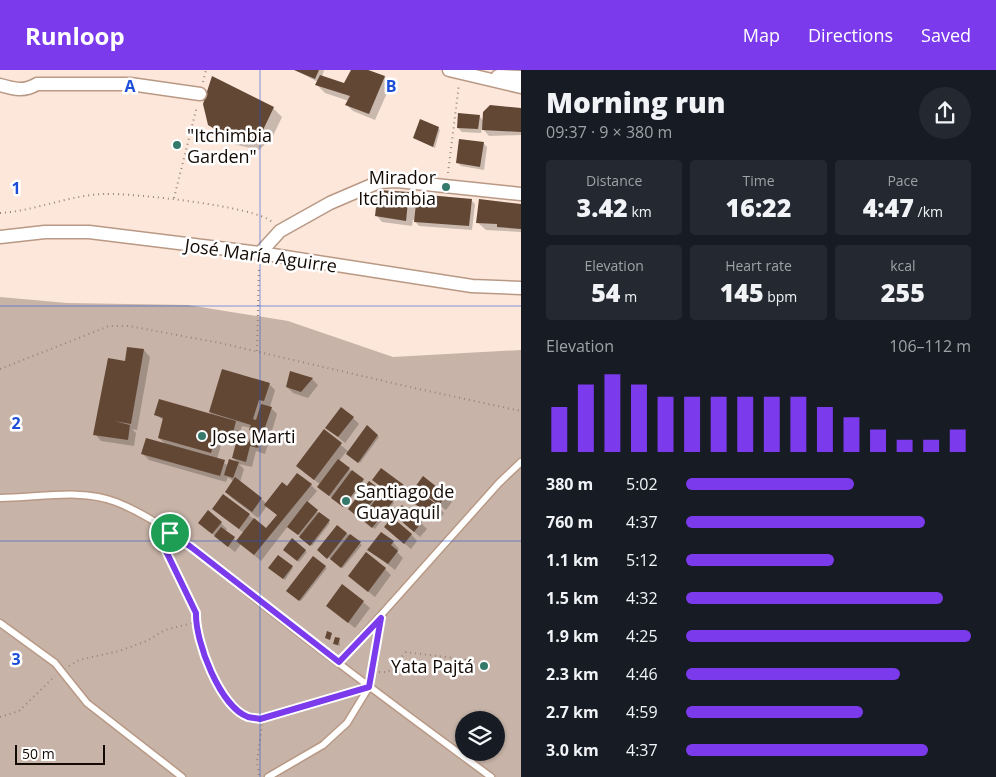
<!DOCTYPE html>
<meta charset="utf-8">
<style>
body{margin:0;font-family:"Open Sans",sans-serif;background:#242831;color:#f1f3f6;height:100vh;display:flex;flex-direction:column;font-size:19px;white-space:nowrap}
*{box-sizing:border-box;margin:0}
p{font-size:16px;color:#9ea1a6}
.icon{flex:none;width:28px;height:28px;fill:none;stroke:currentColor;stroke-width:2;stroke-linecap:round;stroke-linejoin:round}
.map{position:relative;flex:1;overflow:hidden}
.drawer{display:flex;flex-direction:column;background:#171b24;width:475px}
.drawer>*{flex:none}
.buttons{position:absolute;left:455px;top:641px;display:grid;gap:10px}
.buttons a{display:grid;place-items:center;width:50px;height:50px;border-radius:50%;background:#171b24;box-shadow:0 1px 4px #0004;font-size:25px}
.scale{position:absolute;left:15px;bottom:12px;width:90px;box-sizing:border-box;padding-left:5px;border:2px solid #140a04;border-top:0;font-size:14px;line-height:18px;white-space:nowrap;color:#140a04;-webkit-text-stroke:4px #fff;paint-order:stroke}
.pin{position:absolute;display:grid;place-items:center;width:42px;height:42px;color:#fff;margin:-21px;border:2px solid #fff;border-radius:50%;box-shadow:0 1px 5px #0007}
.round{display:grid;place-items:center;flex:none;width:52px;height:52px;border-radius:26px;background:#242831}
.headline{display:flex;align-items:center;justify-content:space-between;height:85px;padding:0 25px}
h1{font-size:28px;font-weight:800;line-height:38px}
.stats{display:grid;grid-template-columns:repeat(3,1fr);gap:8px;height:85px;padding:5px 25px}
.stats div{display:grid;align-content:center;border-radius:5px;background:#242831;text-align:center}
.stats b{font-size:25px;font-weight:800}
.stats small{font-size:14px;font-weight:400}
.stats p{font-size:14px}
.chart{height:140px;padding:10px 25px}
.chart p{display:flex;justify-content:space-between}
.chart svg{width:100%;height:90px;margin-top:5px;stroke:#7c3aed;stroke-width:6}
ul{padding:0 25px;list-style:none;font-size:16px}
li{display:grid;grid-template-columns:80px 60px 1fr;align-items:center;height:38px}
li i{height:12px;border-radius:6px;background:#7c3aed}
header{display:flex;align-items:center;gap:30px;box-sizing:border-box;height:70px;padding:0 25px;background:#7c3aed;color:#fff}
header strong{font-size:24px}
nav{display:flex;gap:28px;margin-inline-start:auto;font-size:18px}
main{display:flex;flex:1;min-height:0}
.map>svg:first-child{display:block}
</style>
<header>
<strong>Runloop</strong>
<nav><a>Map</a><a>Directions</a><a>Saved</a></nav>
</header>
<main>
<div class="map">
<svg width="521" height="707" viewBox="0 0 521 707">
<rect width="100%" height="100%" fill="#fce7da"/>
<!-- green -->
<path fill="#c7b3a7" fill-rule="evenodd" d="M 0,227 L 67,233 L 188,235 L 288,251 L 393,287 L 521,280 L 521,707 L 0,707 ZM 464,650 L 496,650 L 496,682 L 464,682 Z"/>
<!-- shadow -->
<path fill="#0003" fill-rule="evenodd" d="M 324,0 L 322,7 L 344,15 L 352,0 L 369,0 L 385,7 L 391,14 L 375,50 L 353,41 L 347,35 L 349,31 L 325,23 L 317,15 L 318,12 L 297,1 Z
M 212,8 L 273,38 L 282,47 L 272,68 L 259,80 L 237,75 L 218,63 L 209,54 Z
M 521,39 L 521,65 L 489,66 L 482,58 L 481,63 L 462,62 L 458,58 L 479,46 L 484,51 Z
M 438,58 L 440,60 L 435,78 L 414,68 Z
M 483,73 L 487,77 L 484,100 L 461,96 L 457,92 Z
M 408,124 L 417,132 L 471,130 L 475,134 L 472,160 L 419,156 L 413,149 L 412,156 L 382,152 L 376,145 Z
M 521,135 L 521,162 L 486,160 L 477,152 Z
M 144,280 L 150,287 L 137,360 L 132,359 L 136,363 L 134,376 L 101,371 L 95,364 L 126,293 Z
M 222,300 L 269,314 L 275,320 L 270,337 L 277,344 L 265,384 L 256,381 L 252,397 L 239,394 L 244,399 L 240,412 L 266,433 L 287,418 L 311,415 L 317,421 L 307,433 L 330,453 L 312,476 L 288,456 L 261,491 L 241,474 L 235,482 L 199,453 L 221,453 L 227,459 L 225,462 L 237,471 L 244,463 L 220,445 L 249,445 L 266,459 L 278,445 L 267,436 L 258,448 L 232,428 L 226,422 L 234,412 L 228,407 L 226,412 L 149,390 L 143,384 L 166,375 L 159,368 L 164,351 L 156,344 L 210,345 ZM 242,356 L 251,358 L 253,362 L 250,374 L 238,371 ZM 223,368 L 237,372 L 233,388 L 238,393 L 229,396 L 217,389 Z
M 312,309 L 318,315 L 308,328 L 293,323 L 287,317 Z
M 353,348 L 359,354 L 345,373 L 327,358 Z
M 367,357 L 379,367 L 360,393 L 346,382 L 339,391 L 364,411 L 345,437 L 320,419 L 321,415 L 304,402 L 324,361 L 349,382 Z
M 376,411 L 403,416 L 404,417 L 397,427 Z
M 380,421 L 394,433 L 375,459 L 351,440 Z
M 423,423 L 446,425 L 452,432 L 446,440 Z
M 409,428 L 438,437 L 444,443 L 438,452 Z
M 395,445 L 421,453 L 427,459 L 420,467 Z
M 337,456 L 362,475 L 343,498 L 318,480 Z
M 392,463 L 411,464 L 417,471 L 411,479 Z
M 292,470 L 307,482 L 299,492 L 284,480 Z
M 393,472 L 399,479 L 397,482 L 403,488 L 395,500 L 369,480 Z
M 292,497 L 293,498 L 285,510 L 272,500 Z
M 325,497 L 327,498 L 301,531 L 290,522 Z
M 385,499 L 391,505 L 375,527 L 356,512 Z
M 363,532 L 370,538 L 355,558 L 327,536 Z
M 339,569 L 340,576 L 336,575 L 334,573 Z"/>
<!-- building -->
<path fill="#634735" d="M 294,0 L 319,0 L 315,9 Z
M 351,0 L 368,0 L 385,6 L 369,44 L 345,35 L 350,26 L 315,15 L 320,5 L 344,13 Z
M 212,6 L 274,37 L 263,60 L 250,72 L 228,67 L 208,55 L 203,34 Z
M 490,35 L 521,38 L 521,62 L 482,60 L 483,42 Z
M 458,43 L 480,45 L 478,59 L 457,58 Z
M 420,49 L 439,57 L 433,77 L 413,68 Z
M 459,69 L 484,72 L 480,97 L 456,93 Z
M 378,120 L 409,122 L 406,151 L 375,146 Z
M 417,124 L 472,129 L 469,156 L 414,152 Z
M 479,129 L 521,134 L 521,159 L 497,157 L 497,154 L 476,153 Z
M 127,277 L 144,279 L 131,354 L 114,351 L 130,355 L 128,370 L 93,365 L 108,288 L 125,291 Z
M 222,299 L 270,313 L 264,331 L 259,330 L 253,349 L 256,350 L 261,334 L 272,337 L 258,378 L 250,376 L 246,392 L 232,388 L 237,369 L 249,372 L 252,361 L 249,360 L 251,355 L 209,342 Z
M 290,301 L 313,308 L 301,322 L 286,317 Z
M 159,329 L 236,351 L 232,367 L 217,363 L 211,383 L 158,368 L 163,348 L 154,345 Z
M 341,337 L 354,347 L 338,367 L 325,358 Z
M 367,355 L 378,365 L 358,393 L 346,384 Z
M 324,359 L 342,373 L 314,410 L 296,396 Z
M 146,368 L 225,390 L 220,406 L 141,384 Z
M 229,389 L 239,392 L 233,408 L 224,405 Z
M 338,389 L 350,398 L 329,426 L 317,417 Z
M 381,398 L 404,415 L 395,427 L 372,410 Z
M 352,400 L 364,409 L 343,437 L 331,428 Z
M 297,403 L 312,414 L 254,485 L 236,471 L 254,448 L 266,458 L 277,445 L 264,435 L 282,412 L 287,416 Z
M 423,406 L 447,425 L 439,435 L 415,417 Z
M 235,407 L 262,428 L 252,442 L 225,422 Z
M 369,411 L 381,420 L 359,448 L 348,439 Z
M 414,418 L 439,436 L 431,446 L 407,428 Z
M 382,421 L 394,430 L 372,458 L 361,449 Z
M 223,424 L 250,444 L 239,459 L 212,439 Z
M 307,431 L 318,440 L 298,465 L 287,457 Z
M 402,435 L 422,452 L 414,462 L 394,445 Z
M 208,440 L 222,452 L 212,464 L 198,453 Z
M 319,442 L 330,450 L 310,476 L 299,467 Z
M 392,447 L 412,464 L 404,474 L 384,457 Z
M 337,455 L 347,463 L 327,489 L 317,480 Z
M 221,457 L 235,467 L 228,477 L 214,466 Z
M 381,462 L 394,471 L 391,475 L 398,481 L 388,494 L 367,480 Z
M 350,464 L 361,472 L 341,498 L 330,489 Z
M 292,468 L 306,480 L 297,491 L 283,480 Z
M 366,482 L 386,498 L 368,522 L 348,506 Z
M 278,485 L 293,496 L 283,509 L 268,498 Z
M 313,486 L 326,496 L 299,531 L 286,521 Z
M 342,514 L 364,531 L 348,553 L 326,536 Z
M 327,561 L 332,563 L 330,570 L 325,568 Z
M 335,567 L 340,568 L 338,575 L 333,574 Z"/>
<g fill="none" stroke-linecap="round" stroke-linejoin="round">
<!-- service casing -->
<g stroke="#b99985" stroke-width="9">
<path id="service" d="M 0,428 C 37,428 81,418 116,432 C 170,453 225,505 271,541 C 343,598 417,652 491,707
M 0,553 L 55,593 L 87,633 L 182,707
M 339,592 L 499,413 L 521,392
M 268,707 L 323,675 L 347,653 L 369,617 L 381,548"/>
</g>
<!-- minor casing -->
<g stroke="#b99985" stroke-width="15">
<path id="minor" d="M 449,0 L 521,17
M 498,6 L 521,7
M 0,15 C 14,19 24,22 37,14 L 130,14 L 200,24
M 0,167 L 45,162 L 89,162 L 260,183 L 472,216 L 521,218
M 260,183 L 280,161 L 330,133 L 379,112 L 397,111 L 521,124"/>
</g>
<!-- path -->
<path stroke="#95857b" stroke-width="2" stroke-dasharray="1 4" stroke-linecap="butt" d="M 203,12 L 206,0
M 448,103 L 459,14
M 174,128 L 197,36
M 0,143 C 35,141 69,125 105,124 C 131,123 256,136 272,152
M 257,281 L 259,196
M 0,299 L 109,256 L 129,256 L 220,273 L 414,318 L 521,341
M 196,552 C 203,586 220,642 260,649 L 355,621
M 69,596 L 79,590 L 119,581 L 147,571 L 165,560 L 196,552 L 197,543 L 164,477 L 167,470
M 379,602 L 388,602 L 406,582 L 469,590
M 0,647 L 19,641 L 55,606
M 259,705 L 257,691 L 263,648"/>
<!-- service -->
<use href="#service" stroke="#fff" stroke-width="6"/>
<!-- minor -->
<use href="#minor" stroke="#fff" stroke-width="12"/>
</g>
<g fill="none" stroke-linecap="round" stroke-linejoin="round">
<!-- route casing -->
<g stroke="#fff" stroke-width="10">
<path id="route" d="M 170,463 L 191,477 L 339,592 L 381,548 L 369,617 L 260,649 C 256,648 252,648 248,647 C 220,637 195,571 196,543 L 164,477 Z"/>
</g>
<!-- route -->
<use href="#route" stroke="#7c3aed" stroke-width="6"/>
</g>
<!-- grid -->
<path fill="none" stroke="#1d4ed8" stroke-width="1" stroke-opacity="0.55" d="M 260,0 L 260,707M 0,236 L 521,236M 0,471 L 521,471"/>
<!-- markers -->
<g fill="#35796b" stroke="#fff" stroke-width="2">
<circle cx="177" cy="75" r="5"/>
<circle cx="446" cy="117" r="5"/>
<circle cx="202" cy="366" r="5"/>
<circle cx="346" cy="431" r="5"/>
<circle cx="484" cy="596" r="5"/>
</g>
<g text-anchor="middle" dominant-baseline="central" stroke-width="5" stroke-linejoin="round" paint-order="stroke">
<!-- poi labels -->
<g font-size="18" fill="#140a04" stroke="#fff" text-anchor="start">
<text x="187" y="65">"Itchimbia<tspan x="187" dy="21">Garden"</tspan></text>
<text x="436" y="107" text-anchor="end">Mirador<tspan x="436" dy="21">Itchimbia</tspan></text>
<text x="212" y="366">Jose Marti</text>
<text x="356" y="421">Santiago de<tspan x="356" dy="21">Guayaquil</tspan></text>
<text x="474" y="596" text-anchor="end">Yata Pajtá</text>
</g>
<!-- street labels -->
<g font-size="18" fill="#140a04" stroke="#fff">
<text transform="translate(261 185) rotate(8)">José María Aguirre</text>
</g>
</g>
<g font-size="16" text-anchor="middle" font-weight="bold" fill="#1d4ed8" stroke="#fff" stroke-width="5" stroke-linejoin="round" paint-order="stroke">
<text x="130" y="22">A</text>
<text x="391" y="22">B</text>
<text x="16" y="124">1</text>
<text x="16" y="359">2</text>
<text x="16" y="595">3</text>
</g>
</svg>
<div class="buttons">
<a><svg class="icon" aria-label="layers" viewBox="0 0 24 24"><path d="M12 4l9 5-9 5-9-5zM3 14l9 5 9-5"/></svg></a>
</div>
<div class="scale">50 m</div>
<div class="pin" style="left:170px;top:463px;background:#1e9e55"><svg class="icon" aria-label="arrive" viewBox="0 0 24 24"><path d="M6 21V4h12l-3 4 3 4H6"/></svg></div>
</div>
<section class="drawer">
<div class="headline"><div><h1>Morning run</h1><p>09:37 · 9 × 380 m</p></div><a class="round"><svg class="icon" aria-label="share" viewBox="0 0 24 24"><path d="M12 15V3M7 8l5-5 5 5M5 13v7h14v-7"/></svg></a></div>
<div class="stats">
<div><p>Distance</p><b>3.42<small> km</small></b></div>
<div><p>Time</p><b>16:22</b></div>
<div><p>Pace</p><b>4:47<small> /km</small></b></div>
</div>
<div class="stats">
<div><p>Elevation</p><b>54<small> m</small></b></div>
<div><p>Heart rate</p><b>145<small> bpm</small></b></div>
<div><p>kcal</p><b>255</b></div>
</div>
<div class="chart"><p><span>Elevation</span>106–112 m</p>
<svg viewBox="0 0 160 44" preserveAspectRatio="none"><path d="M5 44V22M15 44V11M25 44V6M35 44V11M45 44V17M55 44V17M65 44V17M75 44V17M85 44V17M95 44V17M105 44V22M115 44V27M125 44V33M135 44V38M145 44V38M155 44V33"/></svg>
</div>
<ul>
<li><b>380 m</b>5:02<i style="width:59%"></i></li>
<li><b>760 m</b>4:37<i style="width:84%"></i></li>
<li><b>1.1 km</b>5:12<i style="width:52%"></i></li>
<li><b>1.5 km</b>4:32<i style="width:90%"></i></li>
<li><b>1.9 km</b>4:25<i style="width:100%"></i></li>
<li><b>2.3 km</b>4:46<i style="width:75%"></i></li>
<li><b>2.7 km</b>4:59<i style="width:62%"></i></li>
<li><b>3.0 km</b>4:37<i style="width:85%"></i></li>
</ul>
</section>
</main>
